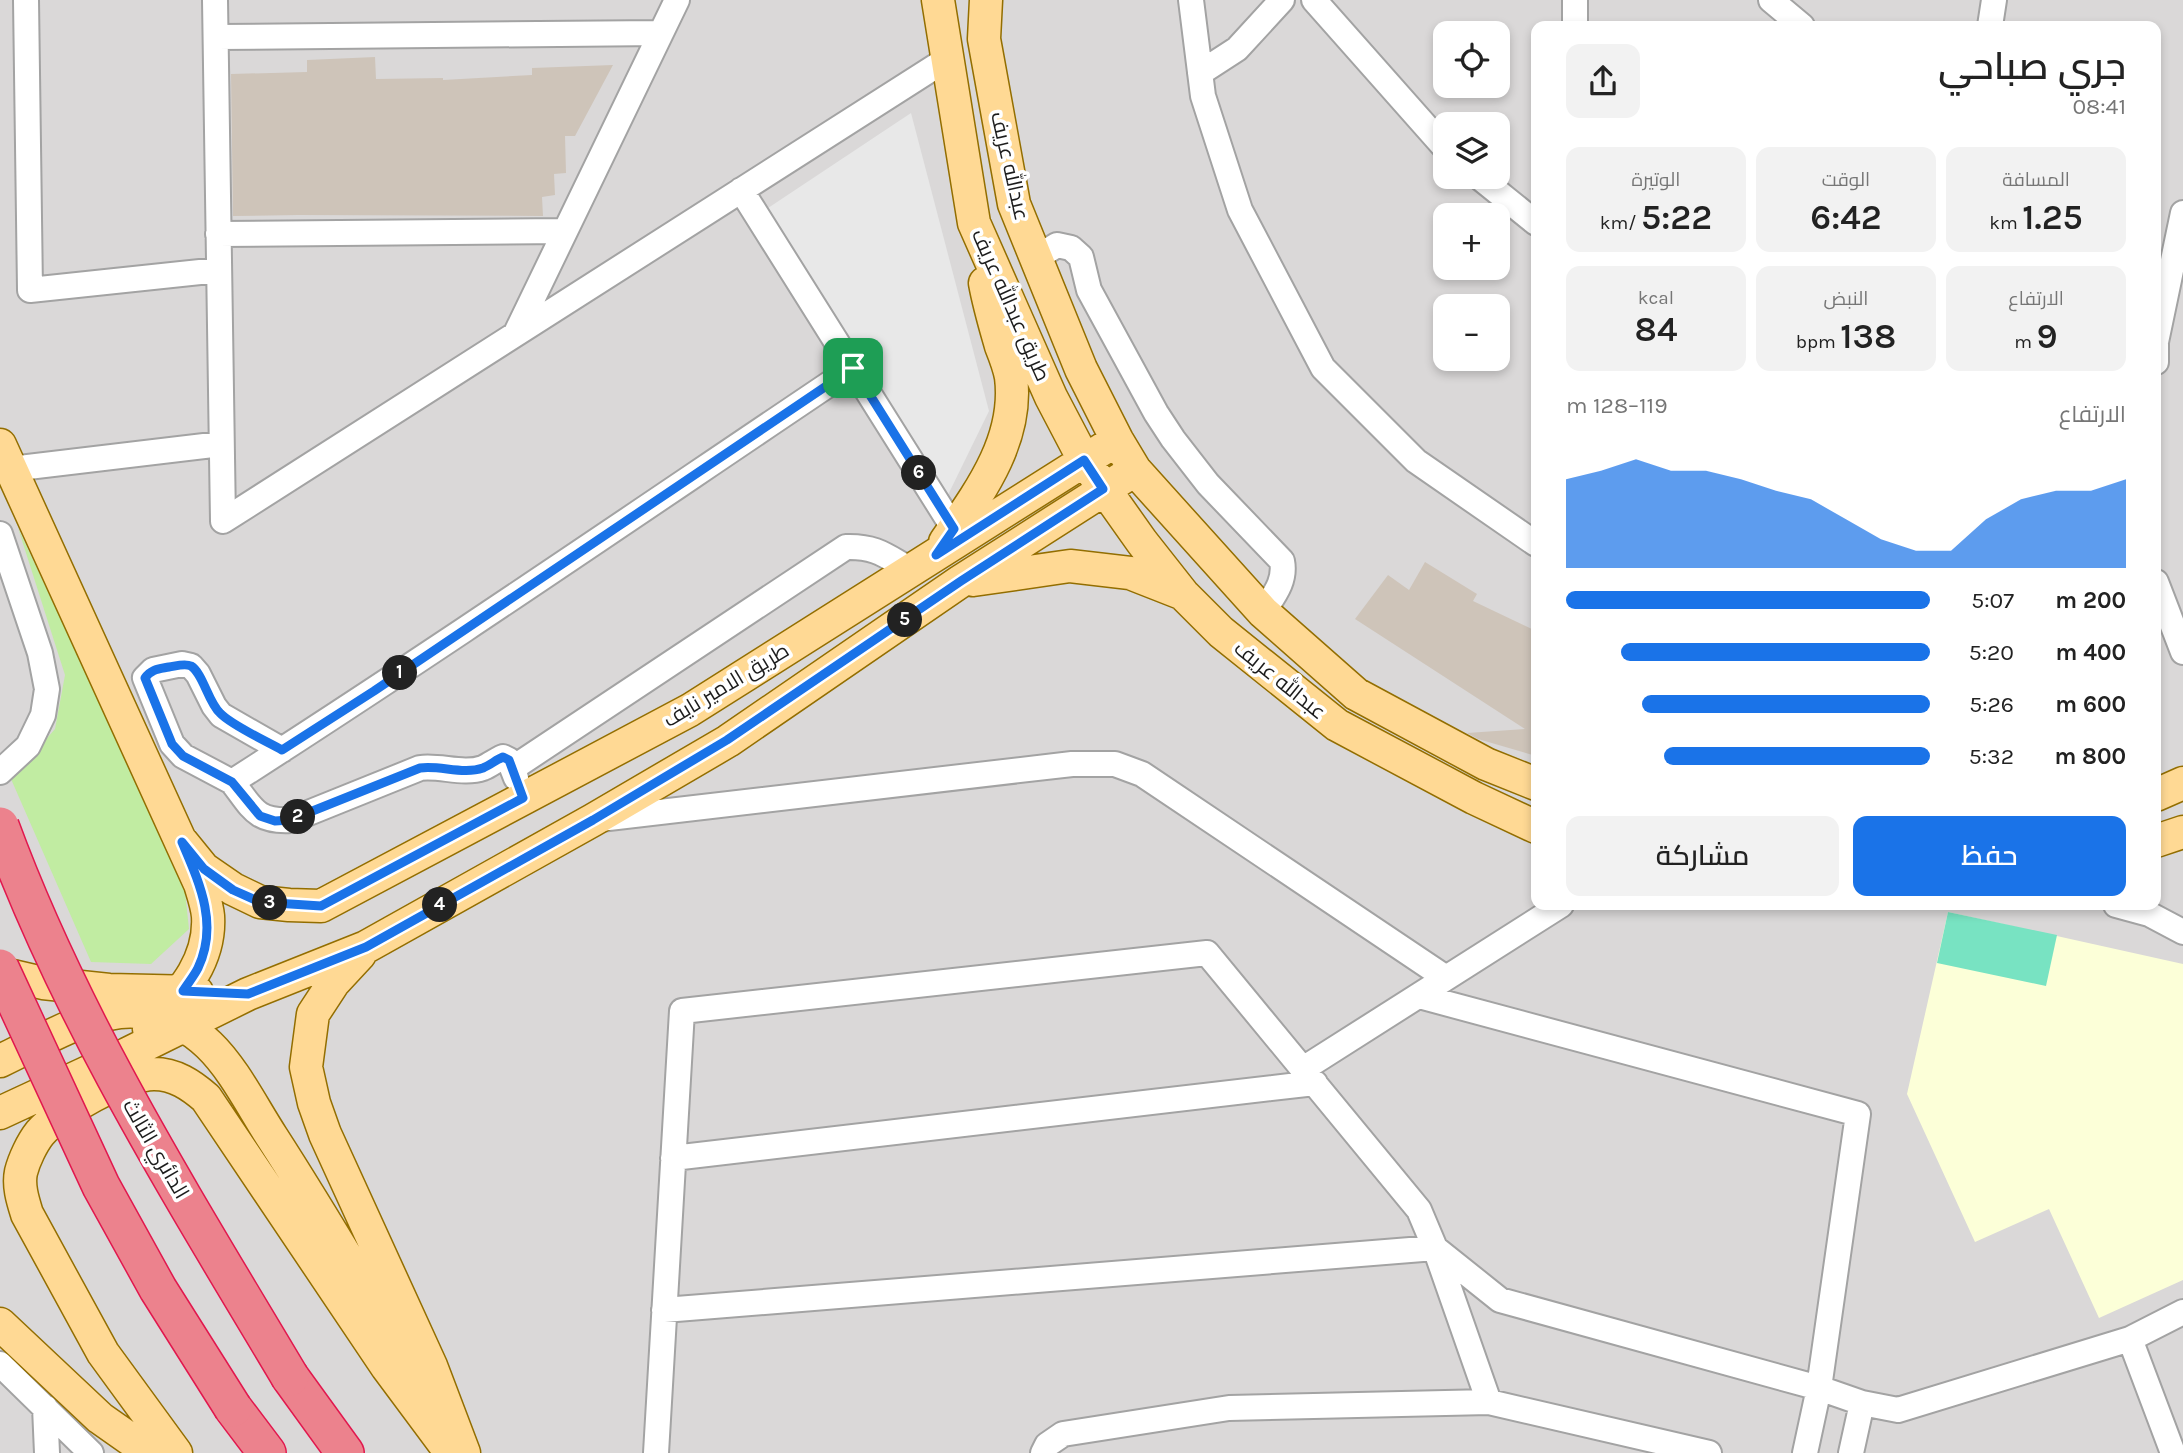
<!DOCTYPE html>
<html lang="ar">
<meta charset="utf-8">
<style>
body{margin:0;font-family:Karla,Cairo,sans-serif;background:#f2f2f2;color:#222;direction:rtl;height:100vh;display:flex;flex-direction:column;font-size:26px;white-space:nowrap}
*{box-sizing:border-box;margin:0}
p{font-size:23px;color:#767676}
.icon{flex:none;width:38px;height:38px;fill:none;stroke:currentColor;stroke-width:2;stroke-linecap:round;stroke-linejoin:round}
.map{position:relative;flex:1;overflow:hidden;direction:ltr}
.side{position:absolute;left:1531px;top:21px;width:630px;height:889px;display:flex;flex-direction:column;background:#fff;border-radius:14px;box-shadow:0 4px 10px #0003;direction:rtl}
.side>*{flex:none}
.fabs{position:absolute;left:1433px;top:21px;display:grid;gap:14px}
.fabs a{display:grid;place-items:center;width:77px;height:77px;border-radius:14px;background:#fff;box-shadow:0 4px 10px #0003;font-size:35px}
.pin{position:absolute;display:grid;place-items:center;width:60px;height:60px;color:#fff;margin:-30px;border-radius:14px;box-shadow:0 4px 10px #0006}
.km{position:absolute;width:35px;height:35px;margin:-18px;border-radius:50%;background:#222;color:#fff;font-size:19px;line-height:35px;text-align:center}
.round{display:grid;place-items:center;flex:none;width:74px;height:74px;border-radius:14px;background:#f2f2f2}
.summary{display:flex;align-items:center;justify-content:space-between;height:119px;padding:0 35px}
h1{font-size:38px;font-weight:600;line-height:52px}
.metrics{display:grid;grid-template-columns:repeat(3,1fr);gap:10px;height:119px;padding:7px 35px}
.metrics div{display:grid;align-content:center;border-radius:14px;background:#f2f2f2;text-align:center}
.metrics b{font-size:35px;font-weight:600}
.metrics small{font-size:19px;font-weight:400}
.metrics p{font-size:19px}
.chart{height:196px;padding:14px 35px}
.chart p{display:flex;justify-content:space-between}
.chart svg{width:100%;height:126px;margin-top:7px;fill:#1a73e8;opacity:.7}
.button{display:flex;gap:14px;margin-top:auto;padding:14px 35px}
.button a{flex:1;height:80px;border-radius:14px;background:#1a73e8;color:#fff;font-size:28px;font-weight:600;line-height:80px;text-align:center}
.button a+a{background:#f2f2f2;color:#222}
ul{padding:0 35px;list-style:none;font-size:23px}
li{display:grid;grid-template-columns:112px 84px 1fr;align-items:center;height:52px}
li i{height:18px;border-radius:9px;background:#1a73e8}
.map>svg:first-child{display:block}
</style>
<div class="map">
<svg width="2183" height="1453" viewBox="0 0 2183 1453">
<rect width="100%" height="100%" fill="#eeeae0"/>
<!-- residential -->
<path fill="#dad8d8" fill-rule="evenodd" d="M 0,0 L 2183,0 L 2183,1453 L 0,1453 ZM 1536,26 L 2156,26 L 2156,905 L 1536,905 ZM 1446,33 L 1498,33 L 1498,86 L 1446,86 ZM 1446,124 L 1498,124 L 1498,177 L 1446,177 ZM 1446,215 L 1498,215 L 1498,268 L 1446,268 ZM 1446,306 L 1498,306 L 1498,359 L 1446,359 Z"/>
<!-- education -->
<path fill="#fcffd8" d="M 1948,912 L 2183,964 L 2183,1280 L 2099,1318 L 2049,1209 L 1975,1242 L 1907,1094 Z"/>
<!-- grass -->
<path fill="#c1eca2" d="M 18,528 L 184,882 L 189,929 L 151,964 L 91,962 L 11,779 L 55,729 L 65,675 Z"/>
<!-- pitch -->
<path fill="#78e3c2" d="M 1948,912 L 2057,935 L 2046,986 L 1937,963 Z"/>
<!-- parking -->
<path fill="#e8e8e8" d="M 911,113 L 989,411 L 945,501 L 762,212 Z"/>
<!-- building -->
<path fill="#cec4b9" d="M 375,57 L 376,79 L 443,78 L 443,80 L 532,75 L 532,68 L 613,65 L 575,136 L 565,136 L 566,173 L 554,174 L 555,195 L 542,197 L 543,216 L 298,215 L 233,216 L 231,74 L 307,72 L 307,60 Z
M 1425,562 L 1477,594 L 1473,601 L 1536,631 L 1536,756 L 1478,739 L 1467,733 L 1525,729 L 1355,619 L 1388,575 L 1409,590 Z"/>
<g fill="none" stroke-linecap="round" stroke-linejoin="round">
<!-- minor casing -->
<g stroke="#a3a3a3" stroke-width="28">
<path id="minor" d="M 26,0 L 30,290 L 219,270
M 215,0 L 223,521 L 947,59
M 1191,0 L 1203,96 L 1240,210 L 1323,368 L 1416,461 L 1536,544
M 1314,0 L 1446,149
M 1575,0 L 1575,26
M 1771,0 L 1802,26
M 1990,26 L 1994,0
M 216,37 L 661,33
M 1200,73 L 1237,49 L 1282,0
M 1479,177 L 1536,223
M 741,190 L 954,529
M 218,234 L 565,231
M 1036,258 L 1057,245 L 1071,248 L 1081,257 L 1089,290 L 1156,413 L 1173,439 L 1208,484 L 1282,561 C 1286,581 1274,595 1263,612
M 516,333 L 677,0
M 2156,362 L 2156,342 L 2183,213
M 11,469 L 221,444
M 0,534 L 40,653 L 47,689 L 43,715 L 28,746 L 0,772
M 2156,582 L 2183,652
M 282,750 L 221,715 L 214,706 L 198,674 L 191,666 L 182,664 L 153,670 L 145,678 L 172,744 L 183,756 L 232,782 C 441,648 646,507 853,368
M 513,768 L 846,547 C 876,546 886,556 911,570
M 232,782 C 252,807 255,822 291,820 L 420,768 C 440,765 463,775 483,768 C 490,765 496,760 503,757 L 509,760 L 516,778
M 600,819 L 1072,764 L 1115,764 L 1142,774 L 1446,978
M 2116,905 L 2149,914 L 2183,932
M 1419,996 L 1858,1114 L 1819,1388 L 1805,1453
M 1303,1069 L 1561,905
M 673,1158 L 1315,1083
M 664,1310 L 1435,1248 L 1489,1402
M 2130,1339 L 2173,1453
M 0,1364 L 91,1453
M 45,1407 L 47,1453
M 656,1453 L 682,1011 L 1207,953 L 1419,1210 L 1435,1248 L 1500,1300 L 1819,1388 L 1862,1403 L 1898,1410 L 2130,1339 L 2183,1312
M 1043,1453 L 1047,1445 L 1063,1434 L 1229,1408 L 1489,1402 L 1709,1453
M 1851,1453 L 1862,1403"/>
</g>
<!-- major casing -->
<g stroke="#936e00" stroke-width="35">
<path id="major" d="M 938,0 L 974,223 L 1051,397 L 1084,460 L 1142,542 L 1183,594 L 1221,632 L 1337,725 L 1474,798 L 1536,827
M 986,0 L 984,39 L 1014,204 L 1081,369 L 1117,440 L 1135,470 L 1263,612 L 1356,694 L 1486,764 L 1536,784
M 0,445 L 200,884 C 203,894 207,905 208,916 C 211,964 178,996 149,1029
M 945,542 C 979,493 1019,440 1011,377 C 1009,366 1005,356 1001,346 C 995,325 989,305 985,283
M 973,580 L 1070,566 L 1130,573 L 1181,593
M 2156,795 L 2183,783
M 2156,841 L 2183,832
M 182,842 L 204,869 L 233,889 L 260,902 L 289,905 L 321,906 L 690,710 L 1117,440
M 360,954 L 334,982 L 313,1014 L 306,1067 L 314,1103 L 325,1134 L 431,1366 L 464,1453
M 0,973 L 43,983 L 109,990 L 197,992
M 0,1061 C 39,1043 95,1007 139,1012 C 165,1015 190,1026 209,1045 C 234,1069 253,1108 272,1137 C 325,1219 374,1303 424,1387
M 0,1113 L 127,1054 L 248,994 L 366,947 L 593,820 L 728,741 L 961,581 L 1135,470
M 0,1324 L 100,1418 L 150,1453
M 176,1453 L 103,1353 L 27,1214 C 23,1201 18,1186 21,1172 C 24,1160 32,1143 40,1133 C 58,1112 126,1074 154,1074 C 175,1074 191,1085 206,1098 L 387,1367 L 451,1453"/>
</g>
<!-- highway casing -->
<g stroke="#e1184e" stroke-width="40">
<path id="highway" d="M 290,1377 L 345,1453
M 233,1408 L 267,1453"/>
</g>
<!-- minor -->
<use href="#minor" stroke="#fff" stroke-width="24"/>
<!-- major -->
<use href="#major" stroke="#ffd994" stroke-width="32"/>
<!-- highway -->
<use href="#highway" stroke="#ec828d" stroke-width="37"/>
<!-- highway-bridge casing -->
<g stroke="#e1184e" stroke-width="40" stroke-linecap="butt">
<path id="highway-bridge" d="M 0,826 C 72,1022 184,1199 290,1377
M 0,968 L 101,1186 L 158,1289 L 233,1408"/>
</g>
<!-- highway-bridge -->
<use href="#highway-bridge" stroke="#ec828d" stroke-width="37"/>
</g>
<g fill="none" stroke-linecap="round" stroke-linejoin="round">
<!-- route casing -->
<g stroke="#fff" stroke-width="14">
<path id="route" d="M 853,368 L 954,529 L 936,555 L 1084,460 L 1103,489 L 961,581 L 727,740 L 593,820 L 366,947 L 248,994 L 183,991 C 188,983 194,976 198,968 C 219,924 199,882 182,842 L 204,869 L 233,890 L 260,902 L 321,906 L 523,798 L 509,760 L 503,757 C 496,760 490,765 483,768 C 463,775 440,765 420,768 L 290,820 L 275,821 L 260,816 L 232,782 L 183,756 L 172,744 L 145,678 C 151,669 159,669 169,667 C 176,666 185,663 191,666 C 203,673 208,702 220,713 C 231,725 266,741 282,750 L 374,691 Z"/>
</g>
<!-- route -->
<use href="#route" stroke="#1a73e8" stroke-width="9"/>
</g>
<g text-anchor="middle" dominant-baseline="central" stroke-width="7" stroke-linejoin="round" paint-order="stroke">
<!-- street labels -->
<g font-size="21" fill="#1c1c1c" stroke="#fff">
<text transform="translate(1010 166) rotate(77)">عبدالله عريف</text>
<text transform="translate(1011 305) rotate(66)">طريق عبدالله عريف</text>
<text transform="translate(1280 680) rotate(39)">عبدالله عريف</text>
<text transform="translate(726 685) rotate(-31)">طريق الامير نايف</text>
<text transform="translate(156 1149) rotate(60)">الدائري الثالث</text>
</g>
</g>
</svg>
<div class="fabs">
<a><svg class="icon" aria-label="locate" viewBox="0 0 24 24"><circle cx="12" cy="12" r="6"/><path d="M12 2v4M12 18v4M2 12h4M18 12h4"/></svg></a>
<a><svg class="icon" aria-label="layers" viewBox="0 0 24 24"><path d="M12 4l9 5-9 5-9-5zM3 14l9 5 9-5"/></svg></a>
<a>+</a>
<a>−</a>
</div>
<div class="pin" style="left:853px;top:368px;background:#1e9e55"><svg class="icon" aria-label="arrive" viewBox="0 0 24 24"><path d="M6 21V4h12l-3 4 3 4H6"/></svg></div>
<b class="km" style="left:400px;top:673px">1</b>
<b class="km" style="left:298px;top:817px">2</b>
<b class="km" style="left:270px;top:903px">3</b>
<b class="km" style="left:440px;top:905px">4</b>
<b class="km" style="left:905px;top:620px">5</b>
<b class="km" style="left:919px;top:473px">6</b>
<section class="side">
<div class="summary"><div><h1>جري صباحي</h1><p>08:41</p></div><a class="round"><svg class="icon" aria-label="share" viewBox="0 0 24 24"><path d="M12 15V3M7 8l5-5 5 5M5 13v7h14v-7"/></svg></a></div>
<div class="metrics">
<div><p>المسافة</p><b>1.25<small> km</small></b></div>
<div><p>الوقت</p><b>6:42</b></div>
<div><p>الوتيرة</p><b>5:22<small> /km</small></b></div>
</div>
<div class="metrics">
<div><p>الارتفاع</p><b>9<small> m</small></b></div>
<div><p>النبض</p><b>138<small> bpm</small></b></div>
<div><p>kcal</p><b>84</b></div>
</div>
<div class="chart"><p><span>الارتفاع</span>119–128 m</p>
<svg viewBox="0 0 160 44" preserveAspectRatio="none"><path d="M0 44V13L10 10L20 6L30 10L40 10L50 13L60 17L70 20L80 27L90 34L100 38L110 38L120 27L130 20L140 17L150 17L160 13V44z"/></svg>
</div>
<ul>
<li><b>200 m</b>5:07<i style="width:100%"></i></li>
<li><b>400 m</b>5:20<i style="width:85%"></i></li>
<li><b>600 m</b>5:26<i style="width:79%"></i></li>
<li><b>800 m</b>5:32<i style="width:73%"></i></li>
</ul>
<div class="button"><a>حفظ</a><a>مشاركة</a></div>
</section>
</div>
